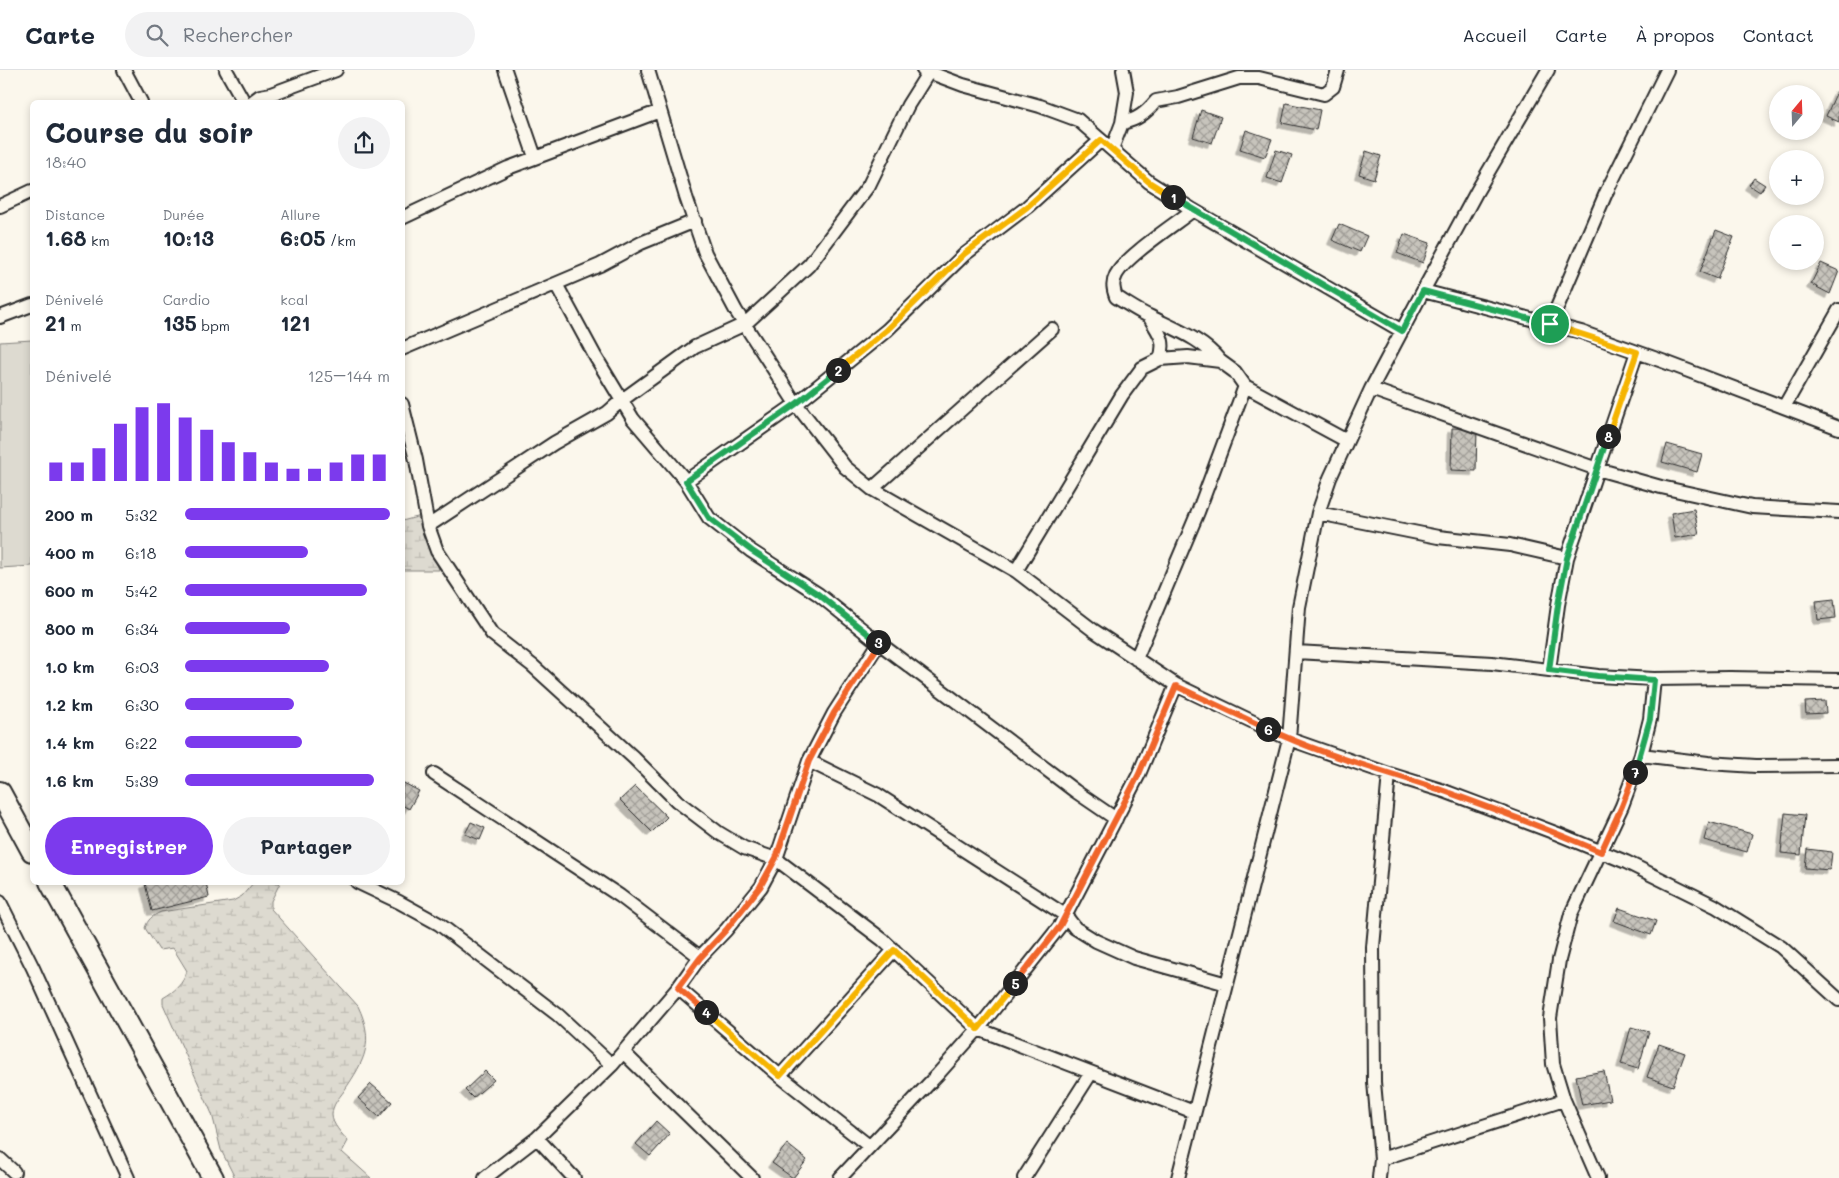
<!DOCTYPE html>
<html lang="fr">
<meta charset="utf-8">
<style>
body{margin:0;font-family:Mali,sans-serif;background:#f2f2f3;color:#1f2937;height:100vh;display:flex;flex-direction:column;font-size:19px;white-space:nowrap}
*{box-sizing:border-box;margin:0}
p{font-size:16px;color:#747a83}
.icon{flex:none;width:28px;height:28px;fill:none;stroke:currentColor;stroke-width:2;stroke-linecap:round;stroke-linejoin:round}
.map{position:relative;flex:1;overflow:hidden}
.side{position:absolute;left:30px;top:30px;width:375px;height:785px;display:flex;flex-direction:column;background:#fff;border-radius:8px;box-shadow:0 2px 8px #0003}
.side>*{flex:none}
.needle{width:32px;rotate:19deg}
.controls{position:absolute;left:1769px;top:15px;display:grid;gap:10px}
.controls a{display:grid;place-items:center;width:55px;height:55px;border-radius:50%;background:#fff;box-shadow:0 2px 8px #0003;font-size:25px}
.pin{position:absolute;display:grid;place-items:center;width:42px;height:42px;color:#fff;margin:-21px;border:2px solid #fff;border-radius:50%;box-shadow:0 1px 5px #0007}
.km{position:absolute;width:25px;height:25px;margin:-12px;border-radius:50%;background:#222;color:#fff;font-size:14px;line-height:25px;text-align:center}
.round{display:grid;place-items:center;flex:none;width:52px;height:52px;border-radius:26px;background:#f2f2f3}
.headline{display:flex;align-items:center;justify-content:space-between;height:85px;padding:0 15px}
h1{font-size:28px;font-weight:800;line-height:38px}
.stats{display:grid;grid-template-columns:repeat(3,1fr);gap:8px;height:85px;padding:5px 15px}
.stats div{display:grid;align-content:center}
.stats b{font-size:21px;font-weight:800}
.stats small{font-size:14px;font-weight:400}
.stats p{font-size:14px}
.chart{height:140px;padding:10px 15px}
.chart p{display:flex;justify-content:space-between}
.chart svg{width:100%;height:90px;margin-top:5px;stroke:#7c3aed;stroke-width:6}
.action{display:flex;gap:10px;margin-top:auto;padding:10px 15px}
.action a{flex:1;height:58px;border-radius:30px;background:#7c3aed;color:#fff;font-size:20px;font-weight:800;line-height:58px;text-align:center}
.action a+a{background:#f2f2f3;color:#1f2937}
ul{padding:0 15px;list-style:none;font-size:16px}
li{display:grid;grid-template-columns:80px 60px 1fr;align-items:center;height:38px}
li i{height:12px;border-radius:6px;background:#7c3aed}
header{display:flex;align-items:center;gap:30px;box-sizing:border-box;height:70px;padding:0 25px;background:#fff;border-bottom:1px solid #e0e1e3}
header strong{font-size:24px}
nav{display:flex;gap:28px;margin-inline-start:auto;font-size:18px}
.search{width:350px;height:45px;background:#f2f2f3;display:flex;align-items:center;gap:12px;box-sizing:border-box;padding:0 18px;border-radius:28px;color:#747a83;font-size:19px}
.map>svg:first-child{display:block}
</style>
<header>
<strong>Carte</strong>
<div class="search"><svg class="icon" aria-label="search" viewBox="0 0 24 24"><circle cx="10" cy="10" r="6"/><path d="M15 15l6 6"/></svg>Rechercher</div>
<nav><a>Accueil</a><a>Carte</a><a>À propos</a><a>Contact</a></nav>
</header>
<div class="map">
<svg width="1839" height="1108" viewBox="0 0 1839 1108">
<defs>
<pattern id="wetland-marsh" width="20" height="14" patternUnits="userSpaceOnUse" patternTransform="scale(1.25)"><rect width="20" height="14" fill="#dddad0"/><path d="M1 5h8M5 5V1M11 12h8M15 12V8" fill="none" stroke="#bebbb3"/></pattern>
<pattern id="building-cross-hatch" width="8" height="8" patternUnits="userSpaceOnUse" patternTransform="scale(1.25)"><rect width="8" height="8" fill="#c7c4bc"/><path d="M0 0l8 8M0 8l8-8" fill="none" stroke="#a29f99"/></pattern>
<filter id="shadow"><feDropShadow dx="-4.5" dy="4.5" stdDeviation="0" flood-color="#0004"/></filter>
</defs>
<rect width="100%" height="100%" fill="#fbf7ec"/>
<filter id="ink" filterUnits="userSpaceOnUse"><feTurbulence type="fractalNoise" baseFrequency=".02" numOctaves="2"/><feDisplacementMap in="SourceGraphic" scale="10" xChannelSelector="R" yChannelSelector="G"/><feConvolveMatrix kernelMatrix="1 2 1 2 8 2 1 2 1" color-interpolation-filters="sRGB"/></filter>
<g filter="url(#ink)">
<!-- wetland -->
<path fill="url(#wetland-marsh)" stroke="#84827e" d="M 421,446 L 439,500 L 403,500 L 402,451 Z
M 254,812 L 280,813 L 271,831 L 271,839 L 358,936 C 375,972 365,990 344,1021 C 339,1028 332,1035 332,1045 C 332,1054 342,1064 348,1071 L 342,1082 L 371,1108 L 235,1108 L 221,1080 L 212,1044 L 163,934 L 163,928 C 175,921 183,914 187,901 L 173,878 L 159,880 L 145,858 C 148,849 152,846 161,842 L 233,831 L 242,826 Z"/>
<!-- pitch -->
<path fill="#dddad0" stroke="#84827e" d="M 32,270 L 32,496 L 0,498 L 0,272 Z"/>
<!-- building -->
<path fill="url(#building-cross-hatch)" stroke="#2b2b2b" filter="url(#shadow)" d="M 1839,17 L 1839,52 L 1826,46 Z
M 1286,33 L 1320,40 L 1316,60 L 1282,53 Z
M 1201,40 L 1221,47 L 1212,73 L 1193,67 Z
M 1246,60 L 1272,69 L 1265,87 L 1240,79 Z
M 1276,80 L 1292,85 L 1282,113 L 1267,108 Z
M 1366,81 L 1381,86 L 1374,109 L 1359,104 Z
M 1754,108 L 1765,115 L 1760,122 L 1749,115 Z
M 1339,154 L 1367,166 L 1360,182 L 1332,170 Z
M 1716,160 L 1734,167 L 1717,209 L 1700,202 Z
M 1404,164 L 1430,173 L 1423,193 L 1397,183 Z
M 1821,193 L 1839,201 L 1830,224 L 1811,214 Z
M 1452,358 L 1477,359 L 1476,401 L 1451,400 Z
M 1667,374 L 1702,384 L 1697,402 L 1662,392 Z
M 1694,439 L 1699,464 L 1675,468 L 1671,443 Z
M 1834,529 L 1836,548 L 1818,550 L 1816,531 Z
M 1825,631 L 1826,643 L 1806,644 L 1805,632 Z
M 402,712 L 419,721 L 409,739 L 402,735 Z
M 635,716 L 667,747 L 652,762 L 620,730 Z
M 1785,743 L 1805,745 L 1801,785 L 1781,783 Z
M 471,752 L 485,758 L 480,770 L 465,764 Z
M 1709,752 L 1752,764 L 1747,782 L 1704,770 Z
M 1807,779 L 1832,782 L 1830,800 L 1805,798 Z
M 149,812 L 206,812 L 209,827 L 152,841 L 145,814 Z
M 1619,838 L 1656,851 L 1651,865 L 1614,851 Z
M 1631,957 L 1649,962 L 1638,999 L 1621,994 Z
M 1659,974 L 1685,983 L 1673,1016 L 1647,1007 Z
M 485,1001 L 494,1010 L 473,1028 L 465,1020 Z
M 1604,1001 L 1610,1030 L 1582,1035 L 1576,1006 Z
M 371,1014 L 392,1032 L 379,1047 L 358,1028 Z
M 656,1051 L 670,1064 L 650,1086 L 636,1074 Z
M 787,1074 L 807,1090 L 793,1108 L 772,1093 Z"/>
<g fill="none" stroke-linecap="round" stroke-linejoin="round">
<!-- minor casing -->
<g stroke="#2b2b2b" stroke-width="16">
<path id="minor" d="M 124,0 L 141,32
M 226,0 L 244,32
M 505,0 L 535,87
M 648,0 L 686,127 L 705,183 L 736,241 L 796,334 L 845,397 L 872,419 L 1016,501 L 1093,560 L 1176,615 L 1289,669 L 1389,704 L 1444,721 L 1558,764 L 1626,792 L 1715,836 L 1781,877 L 1839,930
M 923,0 L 963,15 L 1040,36 L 1078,50 L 1149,112 L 1193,140 L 1402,261
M 252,32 L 260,26 L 271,24 L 336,0
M 1122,53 C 1137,50 1146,43 1156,31 L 1178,27 L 1239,8 L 1259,8 L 1324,24 L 1333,17 L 1338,0
M 1112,79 L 1122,53 L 1127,22 L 1123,0
M 0,136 L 32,121
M 1193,140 C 1174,155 1126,186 1116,205 C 1112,213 1113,219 1116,227 C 1128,234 1139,242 1151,247 C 1175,259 1204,270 1220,291
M 402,148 L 508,98 L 660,41
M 556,214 L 595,286 L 633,349 L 686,411 L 709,448 L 751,481 L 818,524 L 879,573 L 1075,721 L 1116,749
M 1423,221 L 1581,262 L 1665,292 L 1839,358
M 1149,246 C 1158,263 1167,269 1160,289
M 0,247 L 32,235
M 1550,254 L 1606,123 L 1667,0
M 402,279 L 600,195 L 641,173 L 695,151
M 1371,319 L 1597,399 L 1661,417 L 1752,437 L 1839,442
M 402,334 L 416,390 L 428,456 L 437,481 L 492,564 L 533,596 L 634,688 L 677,731 L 719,763 L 744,778 L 776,789 L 883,870 L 978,959 L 1194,1042
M 1784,337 L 1839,240
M 686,411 L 796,334 L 887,260 L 964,185 L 1027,137 L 1101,70
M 872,419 L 1052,259
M 1318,443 L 1438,467 L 1510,475 L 1567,488
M 428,456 L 554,373 L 607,343 L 622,330 L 695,277 L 745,254 L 809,195 L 869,115 L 908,35 L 930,0
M 1016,501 L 1122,325 L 1142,298 L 1160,289 L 1188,287 L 1220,291 L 1235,302 L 1245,316 L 1347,371
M 1296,582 L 1492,593 L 1598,606 L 1654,609 L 1730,608 L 1839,610
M 1136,589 L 1198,442 L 1245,316
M 1549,600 L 1558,535 L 1567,488 L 1637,282
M 1641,685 L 1708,693 L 1756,696 L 1839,695
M 809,691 L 878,725 L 1065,845 L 1075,858 L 1096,871 L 1134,888 L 1227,914
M 434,704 L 620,826 L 700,887
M 357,812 L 399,832 L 439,854 L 558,945 L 612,995
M 0,832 L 33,898 L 128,1108
M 678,918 L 780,1006 L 869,1076
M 623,982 L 752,1108
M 780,1006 L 894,880
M 537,1068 L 574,1108
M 0,1089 L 14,1102
M 1381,1089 L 1564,1030
M 485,1108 L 537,1068 L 612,995 L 678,918 L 700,887 L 726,860 L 761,817 L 776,789 L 809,691 L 834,643 L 879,573
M 840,1108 L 938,1004 L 978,959 L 1060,856 L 1139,704 L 1176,615
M 1024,1108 L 1091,1003
M 1178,1108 L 1289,669 L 1299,537 L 1318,443 L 1330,408 L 1371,319 L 1423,221 L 1477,121 L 1548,0
M 1379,1108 L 1381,1089 L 1374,1012 L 1373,877 L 1389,704
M 1598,1108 L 1564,1030 L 1553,994 L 1550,948 L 1559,890 L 1571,844 L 1622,736 L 1641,685 L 1650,649 L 1654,609"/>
</g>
<!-- primary casing -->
<g stroke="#2b2b2b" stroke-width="24">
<path id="primary" d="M 0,722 L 32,781
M 50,812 L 213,1108"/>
</g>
<!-- minor -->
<use href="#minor" stroke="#fbf7ec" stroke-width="12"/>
<!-- primary -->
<use href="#primary" stroke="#fbf7ec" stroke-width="20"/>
</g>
</g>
<g fill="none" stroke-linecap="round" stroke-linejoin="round" filter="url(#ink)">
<!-- split-1 casing -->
<g stroke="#fff" stroke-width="10">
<path id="split-1" d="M 1173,127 L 1402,261 L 1423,221 L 1550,254"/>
</g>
<!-- split-2 casing -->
<g stroke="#fff" stroke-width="10">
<path id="split-2" d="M 838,300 L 887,260 L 964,184 L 1027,137 L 1101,70 L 1149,112 L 1173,127"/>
</g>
<!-- split-3 casing -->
<g stroke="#fff" stroke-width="10">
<path id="split-3" d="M 838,300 L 796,334 L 686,411 L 709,448 L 752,481 L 818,524 L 878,572"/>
</g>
<!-- split-4 casing -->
<g stroke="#fff" stroke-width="10">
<path id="split-4" d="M 706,942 L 678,918 L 700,888 L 726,860 L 760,817 L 776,788 L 809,691 L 834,643 L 880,573 L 878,572"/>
</g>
<!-- split-5 casing -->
<g stroke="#fff" stroke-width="10">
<path id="split-5" d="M 706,942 L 780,1006 L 894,880 L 978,959 L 1015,913"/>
</g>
<!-- split-6 casing -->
<g stroke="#fff" stroke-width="10">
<path id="split-6" d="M 1015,913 L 1060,856 L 1139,704 L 1176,616 L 1268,659"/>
</g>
<!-- split-7 casing -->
<g stroke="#fff" stroke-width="10">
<path id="split-7" d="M 1268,659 C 1324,686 1386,701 1444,721 C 1497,740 1550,760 1601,782 L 1622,736 L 1635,702"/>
</g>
<!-- split-8 casing -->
<g stroke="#fff" stroke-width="10">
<path id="split-8" d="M 1608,366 L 1567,488 L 1558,535 L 1549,600 L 1598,606 L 1654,610 L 1650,649 L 1635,702"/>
</g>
<!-- split-9 casing -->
<g stroke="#fff" stroke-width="10">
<path id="split-9" d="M 1550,254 L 1637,282 L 1608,366"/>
</g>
<!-- split-1 -->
<use href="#split-1" stroke="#22a559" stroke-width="6"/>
<!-- split-2 -->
<use href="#split-2" stroke="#f5b400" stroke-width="6"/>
<!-- split-3 -->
<use href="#split-3" stroke="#22a559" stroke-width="6"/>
<!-- split-4 -->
<use href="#split-4" stroke="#f0652b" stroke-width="6"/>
<!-- split-5 -->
<use href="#split-5" stroke="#f5b400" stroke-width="6"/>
<!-- split-6 -->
<use href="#split-6" stroke="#f0652b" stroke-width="6"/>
<!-- split-7 -->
<use href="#split-7" stroke="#f0652b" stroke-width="6"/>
<!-- split-8 -->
<use href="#split-8" stroke="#22a559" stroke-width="6"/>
<!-- split-9 -->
<use href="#split-9" stroke="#f5b400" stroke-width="6"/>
</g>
</svg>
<div class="controls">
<a><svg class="needle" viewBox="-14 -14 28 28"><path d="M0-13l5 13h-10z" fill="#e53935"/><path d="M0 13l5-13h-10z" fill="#747a83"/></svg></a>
<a>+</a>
<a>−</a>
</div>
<div class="pin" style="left:1550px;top:254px;background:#1e9e55"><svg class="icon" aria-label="arrive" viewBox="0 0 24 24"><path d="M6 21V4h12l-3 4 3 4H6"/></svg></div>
<b class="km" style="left:1173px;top:127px">1</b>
<b class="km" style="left:838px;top:300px">2</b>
<b class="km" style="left:878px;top:572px">3</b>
<b class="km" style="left:706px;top:942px">4</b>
<b class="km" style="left:1015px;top:913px">5</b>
<b class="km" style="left:1268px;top:659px">6</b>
<b class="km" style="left:1635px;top:702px">7</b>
<b class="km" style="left:1608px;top:366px">8</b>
<section class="side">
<div class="headline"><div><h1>Course du soir</h1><p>18:40</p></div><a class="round"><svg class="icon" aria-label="share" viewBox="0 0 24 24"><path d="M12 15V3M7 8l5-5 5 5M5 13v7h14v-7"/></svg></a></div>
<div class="stats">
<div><p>Distance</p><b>1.68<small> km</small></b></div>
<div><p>Durée</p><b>10:13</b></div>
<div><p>Allure</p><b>6:05<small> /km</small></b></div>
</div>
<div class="stats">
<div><p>Dénivelé</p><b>21<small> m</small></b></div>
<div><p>Cardio</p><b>135<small> bpm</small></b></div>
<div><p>kcal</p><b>121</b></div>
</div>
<div class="chart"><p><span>Dénivelé</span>125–144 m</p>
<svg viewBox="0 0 160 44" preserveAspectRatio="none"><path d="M5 44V35M15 44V35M25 44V28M35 44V16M45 44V8M55 44V6M65 44V13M75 44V19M85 44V25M95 44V30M105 44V35M115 44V38M125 44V38M135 44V35M145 44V31M155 44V31"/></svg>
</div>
<ul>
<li><b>200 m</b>5:32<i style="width:100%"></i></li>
<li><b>400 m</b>6:18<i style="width:60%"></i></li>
<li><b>600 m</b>5:42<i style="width:89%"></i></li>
<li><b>800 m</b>6:34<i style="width:51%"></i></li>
<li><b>1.0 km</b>6:03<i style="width:70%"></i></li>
<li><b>1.2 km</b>6:30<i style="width:53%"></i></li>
<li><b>1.4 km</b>6:22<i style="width:57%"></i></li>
<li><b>1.6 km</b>5:39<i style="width:92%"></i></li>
</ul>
<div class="action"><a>Enregistrer</a><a>Partager</a></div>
</section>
</div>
